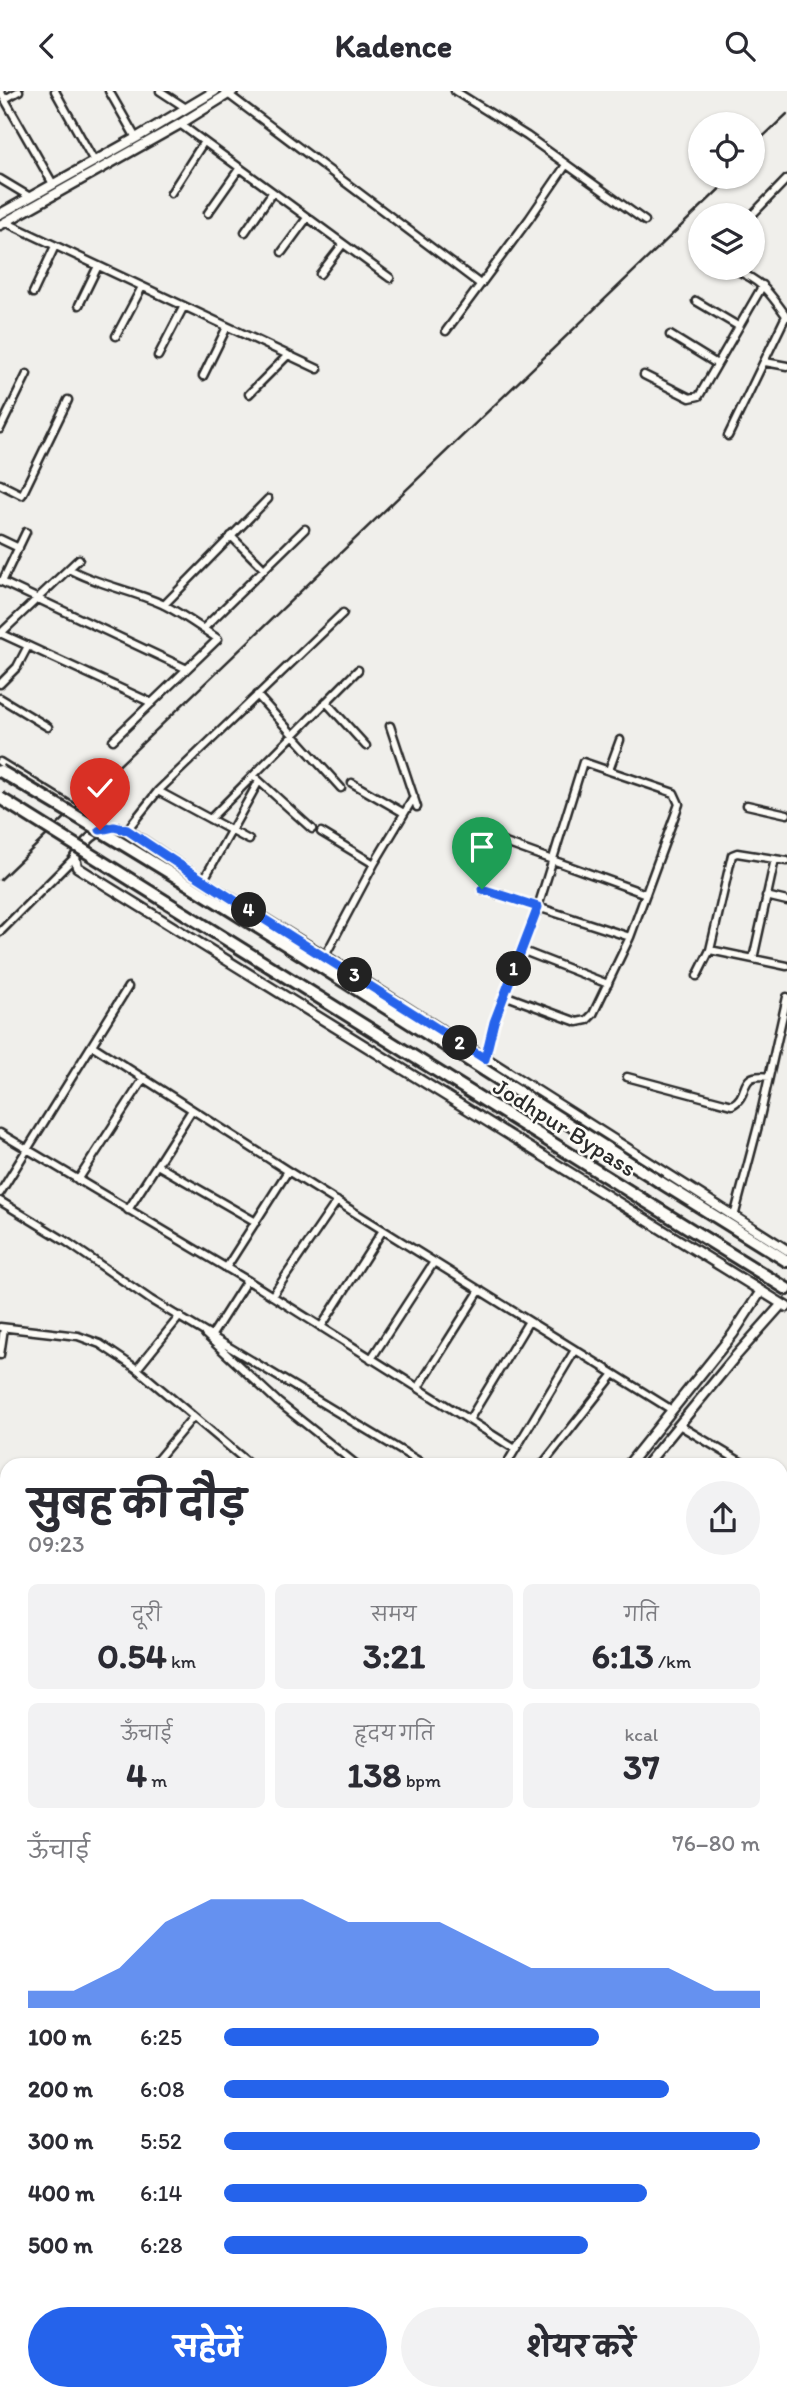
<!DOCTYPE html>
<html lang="hi">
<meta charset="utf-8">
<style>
body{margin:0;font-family:Itim,"Playpen Sans Deva",sans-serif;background:#f2f2f3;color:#2b2b33;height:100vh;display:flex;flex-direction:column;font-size:26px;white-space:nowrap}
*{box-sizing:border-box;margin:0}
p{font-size:23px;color:#7c7c81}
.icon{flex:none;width:38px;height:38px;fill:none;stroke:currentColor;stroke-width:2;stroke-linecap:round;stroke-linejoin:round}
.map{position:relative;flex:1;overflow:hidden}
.sheet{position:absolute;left:0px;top:1367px;width:788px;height:943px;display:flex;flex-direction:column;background:#fff;border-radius:21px 21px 0 0;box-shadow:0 2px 5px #0004}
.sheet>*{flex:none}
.fabs{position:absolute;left:688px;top:21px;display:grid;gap:14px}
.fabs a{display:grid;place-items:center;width:77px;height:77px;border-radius:50%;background:#fff;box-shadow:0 2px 5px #0004;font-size:35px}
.pin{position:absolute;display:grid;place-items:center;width:60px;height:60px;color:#fff;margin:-72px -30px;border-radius:50% 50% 50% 0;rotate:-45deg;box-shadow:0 0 7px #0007}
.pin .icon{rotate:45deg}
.km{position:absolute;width:35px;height:35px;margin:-18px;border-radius:50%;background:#222;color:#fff;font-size:19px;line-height:35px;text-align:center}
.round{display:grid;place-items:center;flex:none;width:74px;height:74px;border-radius:37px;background:#f2f2f3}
.summary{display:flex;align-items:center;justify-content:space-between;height:119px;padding:0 28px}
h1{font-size:38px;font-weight:700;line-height:52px}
.figures{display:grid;grid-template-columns:repeat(3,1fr);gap:10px;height:119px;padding:7px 28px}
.figures div{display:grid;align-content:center;border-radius:10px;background:#f2f2f3;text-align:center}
.figures b{font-size:35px;font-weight:700}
.figures small{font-size:19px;font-weight:400}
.figures p{font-size:19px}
.chart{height:196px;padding:14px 28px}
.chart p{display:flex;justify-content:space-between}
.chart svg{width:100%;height:126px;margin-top:7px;fill:#2563eb;opacity:.7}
.cta{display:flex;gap:14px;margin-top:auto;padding:14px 28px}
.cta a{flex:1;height:80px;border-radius:42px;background:#2563eb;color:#fff;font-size:28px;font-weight:700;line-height:80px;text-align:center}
.cta a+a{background:#f2f2f3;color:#2b2b33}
ul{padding:0 28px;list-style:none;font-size:23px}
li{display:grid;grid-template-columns:112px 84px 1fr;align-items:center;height:52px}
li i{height:18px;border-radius:9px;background:#2563eb}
header{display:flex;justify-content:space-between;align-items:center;height:91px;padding:0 28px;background:#fff;font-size:32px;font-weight:700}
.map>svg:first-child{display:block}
</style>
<header><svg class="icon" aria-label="back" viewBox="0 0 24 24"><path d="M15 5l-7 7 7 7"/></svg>Kadence<svg class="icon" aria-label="search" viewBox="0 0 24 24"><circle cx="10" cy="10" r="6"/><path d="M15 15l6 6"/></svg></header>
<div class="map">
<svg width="787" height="2309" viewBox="0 0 787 2309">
<rect width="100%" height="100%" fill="#f0efeb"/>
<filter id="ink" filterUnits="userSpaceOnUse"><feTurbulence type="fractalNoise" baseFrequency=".0143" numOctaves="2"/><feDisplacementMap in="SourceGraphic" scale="14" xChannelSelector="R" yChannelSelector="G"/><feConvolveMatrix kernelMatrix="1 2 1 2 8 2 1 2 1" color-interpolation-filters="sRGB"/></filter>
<g filter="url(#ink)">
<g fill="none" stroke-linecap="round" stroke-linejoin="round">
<!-- minor casing -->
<g stroke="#2b2b2b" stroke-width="11">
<path id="minor" d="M 0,0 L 53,93
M 55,0 L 94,70
M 109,0 L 136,47
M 160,0 L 186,17
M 224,0 L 480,193
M 455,0 L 527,45 L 645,130
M 5,8 L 19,0
M 180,33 L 390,187
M 0,88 L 30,106
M 171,102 L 203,52
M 208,122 L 239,78
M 752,124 L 787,88
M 5,131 L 318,278
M 245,141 L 272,102
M 282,161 L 307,127
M 731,177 C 762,190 768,199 787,226
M 320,183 L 343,153
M 33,202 L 55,155
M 696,210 L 738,235
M 79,214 L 98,175
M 446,240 L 529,128 L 566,74
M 670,244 L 717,273
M 116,245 L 142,196
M 158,265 L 184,215
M 765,271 L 787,275
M 644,284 L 690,307 L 699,305 L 763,194
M 203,285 L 227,236
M 249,303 L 288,264
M 0,338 L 27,283
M 728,345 L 786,225
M 0,393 L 22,404 L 68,309
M 231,445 L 264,478
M 0,448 L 19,457
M 69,478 C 98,494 131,499 162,513 C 181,522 200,536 218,548 L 113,649
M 0,490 L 187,578
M 2,491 L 26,441
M 164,514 L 268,408
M 203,538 L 305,438
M 0,542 L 152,612
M 0,543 L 79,468
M 0,593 L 17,576 L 28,555
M 257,604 L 341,697
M 0,607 L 48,636
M 326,611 L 366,655
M 390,635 L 417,716
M 0,671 L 107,737
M 609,679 L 620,649
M 257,688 L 312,738
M 352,692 L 404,722
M 158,700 L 249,749
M 747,714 L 787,723
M 210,728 L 358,579
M 127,739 L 158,700 L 343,522
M 321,741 L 374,773
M 478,742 L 646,803
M 203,790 L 259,690
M 482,798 L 630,846
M 766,805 L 787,810
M 0,841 L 75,766
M 521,859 L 608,893
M 710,859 L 787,875
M 325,865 L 374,773 L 414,706
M 753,868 L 775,768
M 697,885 L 710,859 L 732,764 L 737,762 L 787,770
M 93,955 L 288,1080 L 672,1319
M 485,968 L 494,931 L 538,816 L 583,671 L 674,702 L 679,713 L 630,846 L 593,923 L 587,929 L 577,931 L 504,904
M 627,986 L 732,1014 C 752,1003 736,981 769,986
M 0,1042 L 247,1189 L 515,1358
M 157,1074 L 256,1131
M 78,1089 L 144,987
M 0,1102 L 128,896
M 0,1110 L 67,1151 L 151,1209 L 425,1374
M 128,1119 L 192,1019
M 734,1126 L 758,1035 L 787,906
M 226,1177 L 288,1080
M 272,1205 L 337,1110
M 0,1236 L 78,1245 L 100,1253 L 137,1278 L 251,1374
M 321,1236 L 383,1139
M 205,1243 L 278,1311 L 357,1374
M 212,1244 L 247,1189
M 0,1264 L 4,1237
M 371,1268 L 434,1171
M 137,1278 L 180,1225
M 418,1297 L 480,1199
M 469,1329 L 529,1230
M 679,1334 L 746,1374
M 159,1367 L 167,1374
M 153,1374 L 193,1326
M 506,1374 L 575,1259
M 542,1374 L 614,1283
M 780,1395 L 787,1398
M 780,1491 L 787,1495
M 780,1536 L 787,1541
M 0,1558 L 7,1559
M 780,1607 L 787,1611
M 0,1634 L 7,1634
M 780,1687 L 787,1691
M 0,1713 L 7,1704
M 780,1788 L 787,1792
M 0,1793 L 7,1785
M 780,1850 L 787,1851
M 0,1870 L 7,1861
M 0,1902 L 7,1907
M 780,1922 L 787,1923
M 0,1968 L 7,1974
M 0,2046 L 7,2037
M 780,2240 L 787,2241
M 0,2256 L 7,2257
M 227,2303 L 256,2309
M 563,2303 L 593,2309
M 293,2309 L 294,2303
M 599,2309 L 601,2303
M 649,2309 L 650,2303
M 701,2309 L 702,2303"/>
</g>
<!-- tertiary casing -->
<g stroke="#2b2b2b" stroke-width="13">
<path id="tertiary" d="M 0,123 L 136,47 L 215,0
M 0,134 L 180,33 L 233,0
M 787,1159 L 325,865 L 203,790 L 127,739 C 102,733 88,745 75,766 L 77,776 L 107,795 L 787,1216
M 628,1374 L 733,1243 L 761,1200
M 646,1374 L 735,1266 L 782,1213
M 0,2153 L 7,2144
M 0,2178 L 7,2169
M 786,2309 L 787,2304"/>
</g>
<!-- trunk casing -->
<g stroke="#2b2b2b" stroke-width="16">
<path id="trunk" d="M 660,1091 L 787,1170
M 645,1110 L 787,1198"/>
</g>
<!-- minor -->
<use href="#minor" stroke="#fdfcf7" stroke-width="6"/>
<!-- tertiary -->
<use href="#tertiary" stroke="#fdfcf7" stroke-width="8"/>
<!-- trunk -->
<use href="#trunk" stroke="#fdfcf7" stroke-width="10"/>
<!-- rail -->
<path stroke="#2b2b2b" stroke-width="2.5" d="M 752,56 L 787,23
M 0,789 L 732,86"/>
<!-- trunk-bridge casing -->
<g stroke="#2b2b2b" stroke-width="16" stroke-linecap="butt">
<path id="trunk-bridge" d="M 0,680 C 224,811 441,952 660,1091
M 0,707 L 645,1110"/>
</g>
<!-- trunk-bridge -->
<use href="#trunk-bridge" stroke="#fdfcf7" stroke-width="10"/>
</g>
</g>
<g fill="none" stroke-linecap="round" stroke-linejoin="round" filter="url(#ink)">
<!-- route casing -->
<g stroke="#fff" stroke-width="14">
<path id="route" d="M 100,739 L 114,736 L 127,739 C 244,818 366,891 485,968 L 494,931 L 538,816 L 482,798"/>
</g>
<!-- route -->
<use href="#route" stroke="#2563eb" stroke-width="9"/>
</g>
<g text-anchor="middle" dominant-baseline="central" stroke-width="5" stroke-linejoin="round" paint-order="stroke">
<!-- street labels -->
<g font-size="24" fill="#2b2b2b" stroke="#fdfcf7">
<text transform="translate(565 1036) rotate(32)">Jodhpur Bypass</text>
</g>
</g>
</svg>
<div class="fabs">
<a><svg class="icon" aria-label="locate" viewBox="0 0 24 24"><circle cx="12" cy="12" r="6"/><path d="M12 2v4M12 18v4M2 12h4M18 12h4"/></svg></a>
<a><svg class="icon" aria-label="layers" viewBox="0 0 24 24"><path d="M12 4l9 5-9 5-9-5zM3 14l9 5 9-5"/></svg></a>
</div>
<div class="pin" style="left:482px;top:798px;background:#1e9e55"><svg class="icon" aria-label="arrive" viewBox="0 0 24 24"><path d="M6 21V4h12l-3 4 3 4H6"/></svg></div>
<div class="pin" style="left:100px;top:739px;background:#d93025"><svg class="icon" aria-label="check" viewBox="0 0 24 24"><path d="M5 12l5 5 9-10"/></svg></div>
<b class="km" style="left:514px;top:878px">1</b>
<b class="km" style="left:460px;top:952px">2</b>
<b class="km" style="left:355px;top:884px">3</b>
<b class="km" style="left:249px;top:819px">4</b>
<section class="sheet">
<div class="summary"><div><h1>सुबह की दौड़</h1><p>09:23</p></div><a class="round"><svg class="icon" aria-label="share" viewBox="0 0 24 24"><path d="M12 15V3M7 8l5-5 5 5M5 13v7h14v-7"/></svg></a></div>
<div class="figures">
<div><p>दूरी</p><b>0.54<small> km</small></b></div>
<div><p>समय</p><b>3:21</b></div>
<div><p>गति</p><b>6:13<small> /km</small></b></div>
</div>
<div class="figures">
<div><p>ऊँचाई</p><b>4<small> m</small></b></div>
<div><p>हृदय गति</p><b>138<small> bpm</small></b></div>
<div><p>kcal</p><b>37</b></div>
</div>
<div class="chart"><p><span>ऊँचाई</span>76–80 m</p>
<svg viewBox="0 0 160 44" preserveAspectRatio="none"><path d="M0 44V38L10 38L20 30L30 14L40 6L50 6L60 6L70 14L80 14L90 14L100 22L110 30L120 30L130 30L140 30L150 38L160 38V44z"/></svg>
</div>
<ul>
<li><b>100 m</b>6:25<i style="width:70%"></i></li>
<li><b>200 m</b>6:08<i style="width:83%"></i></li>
<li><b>300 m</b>5:52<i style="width:100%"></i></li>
<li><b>400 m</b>6:14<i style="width:79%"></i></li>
<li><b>500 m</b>6:28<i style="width:68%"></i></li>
</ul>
<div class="cta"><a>सहेजें</a><a>शेयर करें</a></div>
</section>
</div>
